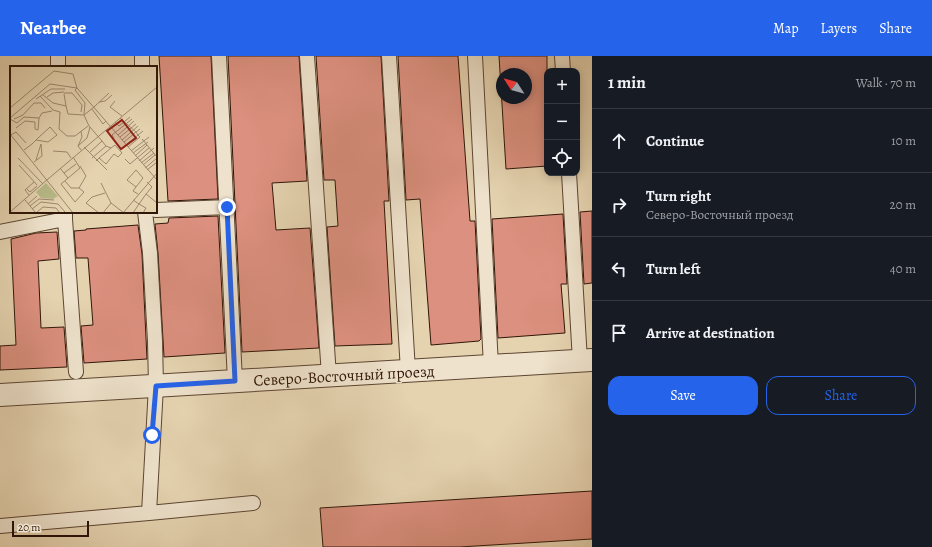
<!DOCTYPE html>
<meta charset="utf-8">
<style>
:root{--surface:#171b24;--page:#242831;--text:#f1f3f6;--muted:#9ea1a6;--line:#363941;--accent:#2563eb}
body{margin:0;font-family:Alegreya,serif;background:var(--page);color:var(--text)}
.controls{position:absolute;right:12px;top:12px;display:grid;overflow:hidden;border-radius:8px;box-shadow:0 2px 10px #0003}
.controls button{width:36px;height:36px;display:grid;place-items:center;padding:0;border:0;border-bottom:1px solid var(--line);background:var(--surface);color:var(--text);font:20px sans-serif}
.compass{position:absolute;left:496px;top:12px;width:36px;height:36px;border-radius:50%;background:var(--surface);box-shadow:0 2px 10px #0003;rotate:306deg}
.scale{position:absolute;left:12px;bottom:10px;width:77px;box-sizing:border-box;padding-left:4px;border:2px solid #301608;border-top:0;font-size:11px;line-height:14px;white-space:nowrap;color:#301608;-webkit-text-stroke:3px #eee2cc;paint-order:stroke}
.stop{position:absolute;width:12px;height:12px;margin:-9px;border:3px solid #2563eb;border-radius:50%;background:#fff}
.stop.end{background:#2563eb;border-color:#fff;box-shadow:0 1px 4px #0008}
.list{margin:0;padding:0;list-style:none}
h2{display:flex;justify-content:space-between;align-items:center;height:52px;margin:0;padding:0 16px;font-size:17px}
h2 small{font-size:13px;font-weight:400;color:var(--muted)}
.list li{display:grid;grid-template-columns:26px 1fr auto;gap:12px;align-items:center;box-sizing:border-box;height:64px;padding:0 16px;border-top:1px solid var(--line)}
.list b{display:block;font-size:15px;white-space:nowrap}
.list p{margin:0;font-size:13px;white-space:nowrap;color:var(--muted)}
.list em{font-size:13px;font-style:normal;color:var(--muted)}
.actions{display:flex;gap:8px;padding:12px 16px}
.actions a{flex:1;padding:9px 0;border:1px solid var(--accent);border-radius:12px;text-align:center;font-size:14px;color:var(--accent)}
.actions .main{background:var(--accent);color:#fff}
.icon{flex:none;width:22px;height:22px;fill:none;stroke:currentColor;stroke-width:2;stroke-linecap:round;stroke-linejoin:round}
.map{position:relative;flex:none;width:592px;height:491px;overflow:hidden}
header{display:flex;align-items:center;gap:24px;box-sizing:border-box;height:56px;padding:0 20px;background:var(--accent);color:#fff}
header strong{font-size:19px}
nav{display:flex;gap:22px;margin-inline-start:auto;font-size:14px}
main{display:flex}
aside{flex:1;background:var(--surface)}
.map>svg:first-child{display:block}
</style>
<header>
<strong>Nearbee</strong>
<nav><a>Map</a><a>Layers</a><a>Share</a></nav>
</header>
<main>
<div class="map">
<svg width="592" height="491" viewBox="0 0 592 491">
<rect width="100%" height="100%" fill="#e5d3b0"/>
<filter id="stains"><feTurbulence type="fractalNoise" baseFrequency=".005" numOctaves="4"/><feColorMatrix values="0 0 0 0 .2 0 0 0 0 .09 0 0 0 0 .02 0 0 0 .5 -.17"/></filter>
<radialGradient id="worn" r=".72"><stop offset=".6" stop-color="#630" stop-opacity="0"/><stop offset="1" stop-color="#630" stop-opacity=".3"/></radialGradient>
<path fill="#dc907f" stroke="#301608" fill-rule="evenodd" d="M 159,0 L 211,0 L 218,143 L 168,145 Z
M 228,0 L 299,0 L 307,125 L 272,127 L 276,174 L 310,172 L 319,292 L 242,296 Z
M 316,0 L 381,0 L 389,145 L 384,145 L 392,288 L 335,290 L 327,171 L 338,170 L 335,124 L 324,124 Z
M 398,0 L 458,0 L 470,165 L 475,165 L 481,283 L 479,285 L 431,289 L 420,143 L 406,144 Z
M 499,0 L 547,0 L 547,110 L 506,113 ZM 502,18 L 526,18 L 526,42 L 502,42 Z
M 592,155 L 592,227 L 584,228 L 580,156 Z
M 563,158 L 567,228 L 561,228 L 565,277 L 498,282 L 492,163 Z
M 218,160 L 225,297 L 164,301 L 158,197 L 155,168 L 168,167 L 169,162 Z
M 138,169 L 142,198 L 147,303 L 84,307 L 81,270 L 93,269 L 88,202 L 76,202 L 74,175 L 86,174 L 86,173 Z
M 57,176 L 59,203 L 38,205 L 41,272 L 64,271 L 67,311 L 0,314 L 0,290 L 16,289 L 11,183 L 36,177 Z
M 592,435 L 592,483 L 459,491 L 323,491 L 320,452 Z"/>
<g fill="none" stroke-linecap="round" stroke-linejoin="round">
<g stroke="#5d4532" stroke-width="16">
<path id="service" d="M 58,0 L 58,11
M 142,0 L 142,11
M 219,0 L 235,325
M 307,0 L 329,320
M 389,0 L 408,315
M 475,0 L 491,310
M 562,0 L 563,15
M 569,117 L 580,305
M 156,154 L 227,151
M 145,156 L 150,197 L 155,285 L 156,330 L 149,457 L 253,447
M 65,163 L 76,316
M 0,176 L 65,163 L 65,156
M 0,470 L 149,457"/>
</g>
<g stroke="#5d4532" stroke-width="24">
<path id="tertiary" d="M 0,339 L 592,304"/>
</g>
<use href="#service" stroke="#eee2cc" stroke-width="14"/>
<use href="#tertiary" stroke="#eee2cc" stroke-width="22"/>
</g>
<g fill="none" stroke-linecap="round" stroke-linejoin="round">
<path stroke="#2563eb" stroke-width="5" d="M 152,379 L 156,330 L 235,325 L 227,151"/>
</g>
<g text-anchor="middle" stroke-width="3" stroke-linejoin="round" paint-order="stroke">
<g font-size="16" fill="#301608" stroke="#eee2cc">
<text transform="translate(344 319) rotate(-3)" y="6">Северо-Восточный проезд</text>
</g>
</g>
<g transform="translate(10 10)">
<rect width="147" height="147" fill="#e5d3b0"/>
<path d="M 36,117 L 48,130 L 43,133 L 31,132 L 26,126 Z" fill="#b7bb89"/>
<path fill="none" stroke="#9d876d" stroke-width="1" d="M 67,22 L 65,24 L 75,37 L 74,48M 54,27 L 62,27 L 72,39 L 71,46M 54,28 L 56,40M 33,29 L 43,37 L 56,40 L 58,48 L 74,49M 30,30 L 43,44 L 50,46 L 49,63 L 57,70 L 65,70 L 78,60M 37,31 L 43,27 L 54,26M 26,33 L 41,23 L 55,23M 105,35 L 100,41 L 112,50M 89,36 L 95,35 L 102,29M 84,41 L 74,49 L 79,60 L 92,75M 84,41 L 99,27M 0,42 L 44,5 L 63,8 L 67,22 L 147,114M 82,43 L 93,58 L 96,55M 0,52 L 40,18 L 67,22M 29,52 L 32,47 L 42,45M 110,52 L 126,66 L 114,76M 0,53 L 7,57 L 14,51 L 29,52 L 28,64M 4,53 L 13,49 L 24,37 L 31,37 L 35,42M 105,56 L 109,60 L 120,51M 6,62 L 15,55 L 25,56 L 25,63 L 28,64M 0,68 L 63,147M 1,69 L 6,66 L 16,77M 108,69 L 124,55M 110,71 L 126,58M 104,72 L 102,69 L 122,53M 132,73 L 147,91M 112,74 L 128,60M 116,79 L 128,69 L 126,66 L 130,63M 68,80 L 72,71 L 71,65M 74,81 L 97,104M 118,81 L 130,71 L 128,69 L 133,65M 14,84 L 22,78 L 28,72 L 40,61 L 47,69 L 38,76 L 26,74M 71,84 L 68,80 L 77,72 L 80,61M 43,85 L 57,86 L 61,92M 121,85 L 139,71M 79,87 L 92,75 L 96,80 L 82,92M 123,87 L 138,76M 125,90 L 137,79M 8,92 L 33,118M 89,92 L 101,82M 115,93 L 120,98 L 139,82M 86,95 L 89,92 L 96,98 L 104,88 L 108,91 L 112,87 L 105,79 L 101,82 L 96,80M 129,95 L 144,82M 24,96 L 32,90 L 31,78 L 26,94M 131,97 L 144,87M 9,99 L 27,119M 133,99 L 145,89M 50,102 L 58,112M 135,102 L 147,92M 137,104 L 147,96M 54,107 L 66,98M 38,113 L 147,21M 55,115 L 61,122 L 69,122 L 74,126 L 65,136 L 51,118 L 70,102 L 63,91M 91,117 L 101,137 L 114,147M 126,121 L 117,114 L 126,104 L 133,112 L 126,121 L 123,125 L 128,128M 69,122 L 76,110 L 70,100M 17,123 L 20,126 L 27,120M 136,128 L 142,121 L 137,116M 19,129 L 15,124 L 24,116M 15,134 L 26,147M 18,138 L 27,130M 20,140 L 29,133 L 44,134M 22,143 L 31,136 L 48,138 L 56,147M 0,146 L 38,113M 26,147 L 33,141 L 46,142 L 50,147M 89,147 L 76,137 L 82,131 L 95,127M 93,147 L 101,137M 113,147 L 147,107M 123,147 L 129,138 L 123,134M 133,147 L 136,142 L 129,138 L 136,128 L 147,137"/>
<path fill="#8f2418" fill-opacity="0.15" stroke="#8f2418" stroke-width="2" d="M 112,54 L 126,72 L 111,83 L 97,65 Z"/>
<rect width="147" height="147" fill="none" stroke="#301608" stroke-width="2"/>
</g>
<rect width="100%" height="100%" filter="url(#stains)"/>
<rect width="100%" height="100%" fill="url(#worn)"/>
</svg>
<div class="controls">
<button>+</button>
<button>−</button>
<button><svg class="icon" aria-label="locate" viewBox="0 0 24 24"><circle cx="12" cy="12" r="6"/><path d="M12 2v4M12 18v4M2 12h4M18 12h4"/></svg></button>
</div>
<svg class="compass" viewBox="-18 -18 36 36"><path d="M0-13l5 13h-10z" fill="#e53935"/><path d="M0 13l5-13h-10z" fill="#9ea1a6"/></svg>
<div class="scale">20 m</div>
<div class="stop" style="left:152px;top:379px"></div>
<div class="stop end" style="left:227px;top:151px"></div>
</div>
<aside>
<h2>1 min<small>Walk · 70 m</small></h2>
<ul class="list">
<li><svg class="icon" aria-label="ahead" viewBox="0 0 24 24"><path d="M12 20V5M6 11l6-6 6 6"/></svg><div><b>Continue</b></div><em>10 m</em></li>
<li><svg class="icon" aria-label="right" viewBox="0 0 24 24"><path d="M7 20v-9h11M14 6l5 5-5 5"/></svg><div><b>Turn right</b><p>Северо-Восточный проезд</p></div><em>20 m</em></li>
<li><svg class="icon" aria-label="left" viewBox="0 0 24 24"><path d="M17 20v-9H6M10 6l-5 5 5 5"/></svg><div><b>Turn left</b></div><em>40 m</em></li>
<li><svg class="icon" aria-label="arrive" viewBox="0 0 24 24"><path d="M6 21V4h12l-3 4 3 4H6"/></svg><div><b>Arrive at destination</b></div></li>
</ul>
<div class="actions"><a class="main">Save</a><a>Share</a></div>
</aside>
</main>
